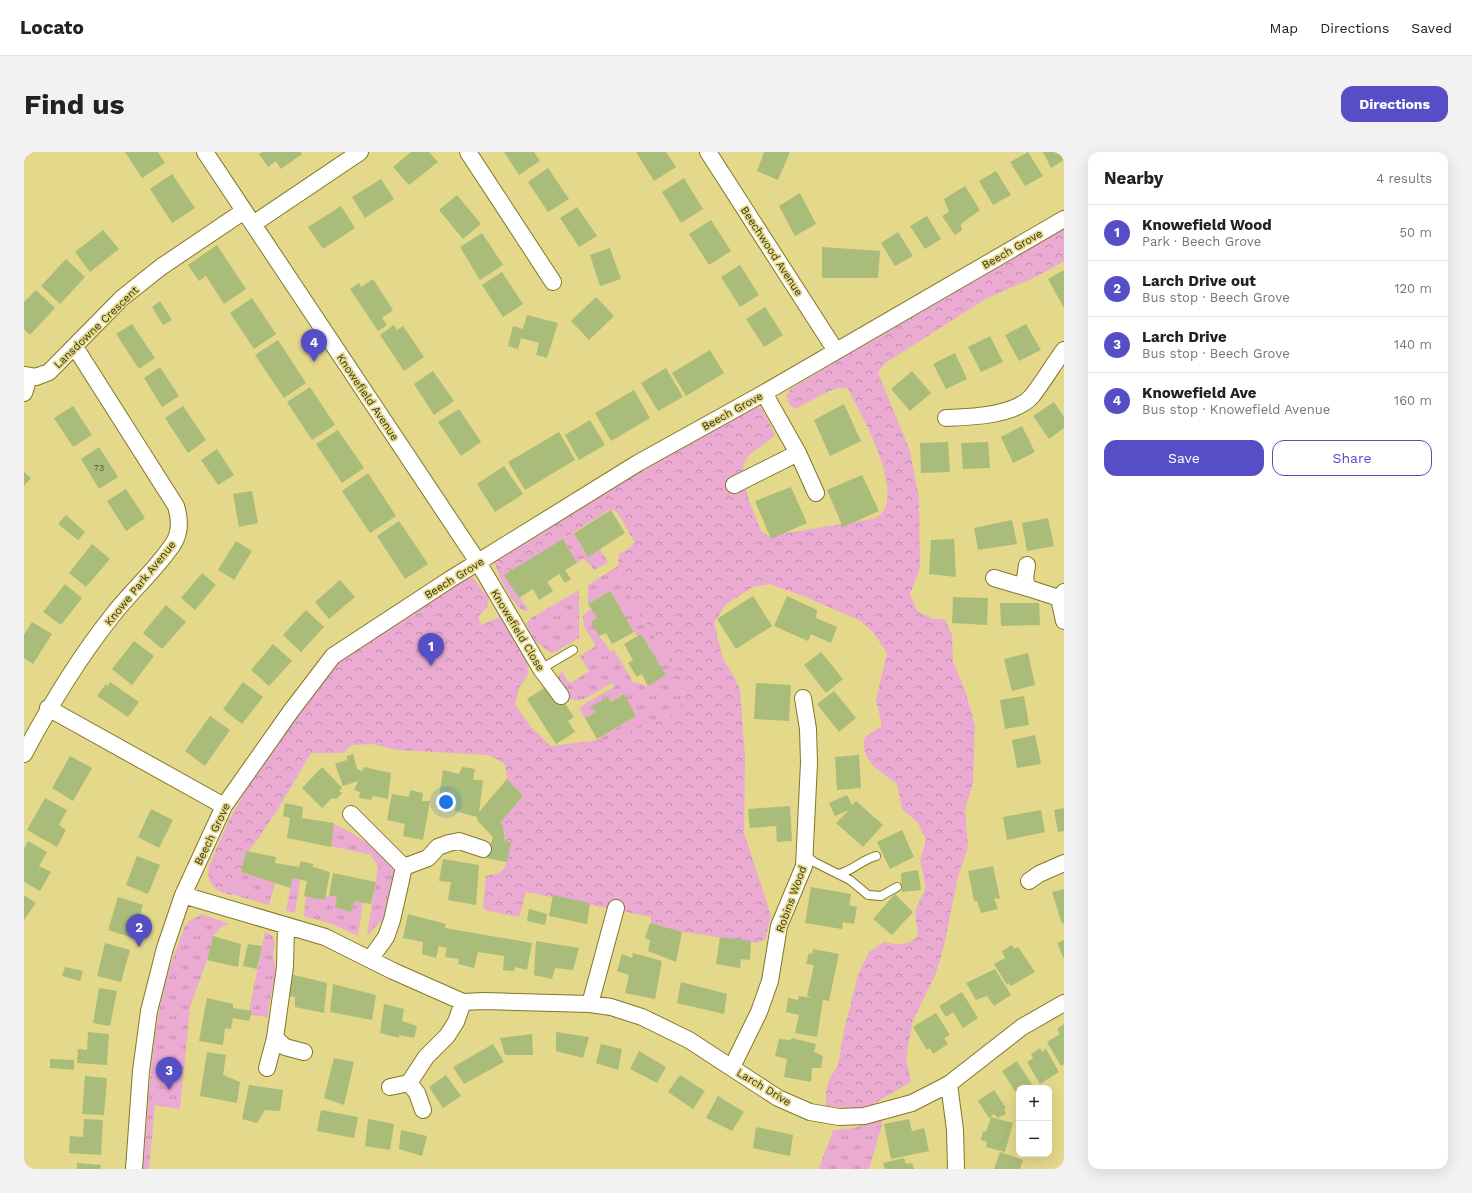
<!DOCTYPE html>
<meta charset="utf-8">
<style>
:root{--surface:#fff;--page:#f2f2f2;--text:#222;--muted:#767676;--line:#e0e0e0;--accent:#564ec5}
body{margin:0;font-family:"Work Sans",sans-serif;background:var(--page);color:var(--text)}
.controls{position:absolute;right:12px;bottom:12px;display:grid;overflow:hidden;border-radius:8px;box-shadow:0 4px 16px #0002}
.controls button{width:36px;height:36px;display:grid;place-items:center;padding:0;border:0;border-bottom:1px solid var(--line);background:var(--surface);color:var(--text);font:20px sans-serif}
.you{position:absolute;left:422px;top:650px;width:14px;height:14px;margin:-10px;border:3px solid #fff;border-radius:50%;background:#1a73e8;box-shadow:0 0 0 6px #1a73e833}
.badge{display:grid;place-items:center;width:26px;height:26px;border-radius:50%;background:var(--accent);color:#fff;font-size:13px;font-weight:700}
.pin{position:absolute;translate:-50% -33px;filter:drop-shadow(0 1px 2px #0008)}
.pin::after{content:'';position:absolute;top:21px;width:14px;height:12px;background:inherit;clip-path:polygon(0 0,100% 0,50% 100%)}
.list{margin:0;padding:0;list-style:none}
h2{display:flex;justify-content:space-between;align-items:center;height:52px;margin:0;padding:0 16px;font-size:17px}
h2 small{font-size:13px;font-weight:400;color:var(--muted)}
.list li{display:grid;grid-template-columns:26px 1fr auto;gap:12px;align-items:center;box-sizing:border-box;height:56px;padding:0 16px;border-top:1px solid var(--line)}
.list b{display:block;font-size:15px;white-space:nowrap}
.list p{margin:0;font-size:13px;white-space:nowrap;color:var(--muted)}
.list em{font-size:13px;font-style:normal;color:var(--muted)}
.actions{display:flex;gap:8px;padding:12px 16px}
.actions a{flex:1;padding:9px 0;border:1px solid var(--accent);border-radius:12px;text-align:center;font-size:14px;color:var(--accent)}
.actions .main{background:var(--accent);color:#fff}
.map{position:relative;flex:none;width:1040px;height:1017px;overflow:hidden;border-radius:12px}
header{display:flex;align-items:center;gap:24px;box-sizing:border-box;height:56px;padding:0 20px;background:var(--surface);border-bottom:1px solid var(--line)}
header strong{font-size:19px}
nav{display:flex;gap:22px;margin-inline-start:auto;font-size:14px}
.intro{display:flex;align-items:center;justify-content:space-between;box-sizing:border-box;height:96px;padding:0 24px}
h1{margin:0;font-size:28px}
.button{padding:10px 18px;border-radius:12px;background:var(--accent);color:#fff;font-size:14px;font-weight:700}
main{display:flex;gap:24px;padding:0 24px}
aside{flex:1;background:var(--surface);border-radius:12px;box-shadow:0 4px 16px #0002}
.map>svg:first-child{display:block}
</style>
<header>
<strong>Locato</strong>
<nav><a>Map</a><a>Directions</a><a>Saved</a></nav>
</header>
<div class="intro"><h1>Find us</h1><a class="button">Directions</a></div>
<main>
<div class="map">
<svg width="1040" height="1017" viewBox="0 0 1040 1017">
<defs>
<pattern id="grass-tufts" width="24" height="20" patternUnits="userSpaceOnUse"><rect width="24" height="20" fill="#eaaad2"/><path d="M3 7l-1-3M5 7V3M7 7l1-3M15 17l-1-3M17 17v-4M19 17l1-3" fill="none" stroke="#bf8ba9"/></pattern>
<pattern id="park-crowns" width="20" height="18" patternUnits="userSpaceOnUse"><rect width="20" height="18" fill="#eaaad2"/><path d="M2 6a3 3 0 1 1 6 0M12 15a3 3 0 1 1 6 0" fill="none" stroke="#bf8ba9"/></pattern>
</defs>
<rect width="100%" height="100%" fill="#e4d88a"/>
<path fill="url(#grass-tufts)" d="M 550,381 L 564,405 L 576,397 L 584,410 L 571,418 L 559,406 L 553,411 L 539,387 Z
M 470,406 L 475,413 L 488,419 L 481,423 L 505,459 L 498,458 C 485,446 473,424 470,406 Z
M 594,414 L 596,425 L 612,456 L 656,525 L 660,550 L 650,561 L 592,586 L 571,589 L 612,564 L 599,542 L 587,550 L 584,545 L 569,554 L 572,560 L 561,566 L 555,557 L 562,551 L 590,535 L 588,531 C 569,540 549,564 537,533 C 534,527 533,523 538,519 L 544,530 L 547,531 L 565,519 L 556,504 L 572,494 L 560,475 L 559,463 L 567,457 L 573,466 L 567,470 L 579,490 L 581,490 L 586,500 L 590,498 L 609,530 L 624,534 L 642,523 L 617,482 L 613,484 L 586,439 L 564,452 L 564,433 Z
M 555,438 L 555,486 L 531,500 L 527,501 L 511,489 L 502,472 L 507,466 Z
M 309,672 C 330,680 360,700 371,719 L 361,769 L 355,771 L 345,782 L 343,783 L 354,715 L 347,703 L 307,694 Z
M 217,720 L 251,731 L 245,753 L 211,743 L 214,722 Z
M 268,726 L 276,728 L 271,761 L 262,758 Z
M 282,744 L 301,748 L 302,744 L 313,745 L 311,755 L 327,760 L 330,749 L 339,750 L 334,784 L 308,772 L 280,764 Z
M 178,762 L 205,772 L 197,775 L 189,784 L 183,808 L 166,855 L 156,957 L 131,953 L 125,1017 L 119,1017 C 124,962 126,899 138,845 C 143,821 152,799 160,776 L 164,770 Z
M 241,780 L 249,784 L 251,793 L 249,801 L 252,818 L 243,865 L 227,863 L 228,859 L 225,859 Z
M 860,965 L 845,1017 L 795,1017 L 809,978 L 830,976 Z"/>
<path fill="url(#park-crowns)" d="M 1040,73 L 1040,109 L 1016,123 L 963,146 L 860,212 L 854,221 L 886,299 L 895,346 L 896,416 L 886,442 L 893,459 L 909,467 L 921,467 L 928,483 L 929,510 L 942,541 L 951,574 L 949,631 L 941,657 L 944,695 L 934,725 L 919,798 L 912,821 L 889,868 L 882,906 L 887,930 L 844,955 L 837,957 L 802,954 L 802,941 L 805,928 L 814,913 L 820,879 L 834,823 L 845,800 L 860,790 C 872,793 884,794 894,784 L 891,759 L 902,735 L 896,708 L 902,688 L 894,671 L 878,657 L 873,632 C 856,619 835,609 841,585 L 858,574 L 852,548 L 863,501 L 849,480 L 835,468 L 779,444 L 746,432 L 729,435 L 702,452 L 690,471 L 699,507 L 710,524 L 716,537 L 721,606 L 720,681 L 747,764 L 741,788 L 732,791 L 647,778 L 627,771 L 627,765 L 502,740 L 495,765 L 461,758 L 459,754 L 462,724 L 475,721 L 481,715 L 487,690 L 482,689 L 479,673 L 475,670 L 499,644 L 483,627 L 481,612 L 465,603 L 373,598 L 348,592 L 328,593 L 319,601 L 287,601 L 251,662 L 225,699 L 222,699 L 217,720 L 214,723 L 211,743 C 194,742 181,733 185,714 L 204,670 L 232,620 L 305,518 L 351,483 L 439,426 L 448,425 L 465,446 L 463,455 L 454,465 L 458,473 L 477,464 L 503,507 L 504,522 L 495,536 L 491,552 L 506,574 L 527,594 L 592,586 L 650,561 L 660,550 L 656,525 L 612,456 L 596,425 L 594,414 L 595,402 L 607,395 L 610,389 L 594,361 L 589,358 L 585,358 L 488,419 L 479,416 L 470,406 L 704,269 L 733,254 L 739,258 L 751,283 C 744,291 727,299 722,307 C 712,324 731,362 737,379 L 744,384 L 849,367 C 852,365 857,363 859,360 C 877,332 837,262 823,236 C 812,232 782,252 771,257 L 766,253 L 762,244 L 767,237 L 935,133 Z"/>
<path fill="#aabc79" d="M 101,0 L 134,0 L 141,11 L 118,26 Z
M 239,0 L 277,0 L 278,2 L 257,17 L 252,9 L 244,15 L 235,2 Z
M 387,0 L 405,0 L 414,10 L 385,33 L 369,15 Z
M 480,0 L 510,0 L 516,9 L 495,23 Z
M 612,0 L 642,0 L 652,15 L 630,29 Z
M 740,0 L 766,0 L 754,28 L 733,19 Z
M 1004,0 L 1019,24 L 1001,34 L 986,10 Z
M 1019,0 L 1040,0 L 1040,8 L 1027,16 Z
M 524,16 L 545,47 L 524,60 L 504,30 Z
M 972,19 L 987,43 L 969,53 L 955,29 Z
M 148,22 L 171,56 L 148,71 L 126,37 Z
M 660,26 L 679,57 L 657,71 L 638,40 Z
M 357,27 L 370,47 L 341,66 L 328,45 Z
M 941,34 L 956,58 L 937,72 L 938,78 L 931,83 L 918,64 L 925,60 L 920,47 Z
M 776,41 L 792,72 L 771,84 L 755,54 Z
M 433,43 L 457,72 L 439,87 L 415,58 Z
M 317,54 L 331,76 L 299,97 L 284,75 Z
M 553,55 L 573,84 L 555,95 L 536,66 Z
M 903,64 L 917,87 L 901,97 L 886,74 Z
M 687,68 L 707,99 L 685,113 L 665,82 Z
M 79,78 L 95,97 L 66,120 L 51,100 Z
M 874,80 L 889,104 L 871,114 L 857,91 Z
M 458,81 L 479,113 L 456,128 L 436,95 Z
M 193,93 L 222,137 L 200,152 L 182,124 L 175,129 L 164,113 Z
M 798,95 L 856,99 L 854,126 L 798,126 Z
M 586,96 L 597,127 L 576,134 L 566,103 Z
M 42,107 L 61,125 L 36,152 L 17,134 Z
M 716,113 L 735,143 L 716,155 L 697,125 Z
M 1040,118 L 1040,156 L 1024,127 Z
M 478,120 L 499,152 L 479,165 L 458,133 Z
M 349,127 L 369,158 L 358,166 L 363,173 L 354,179 L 326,137 L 335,131 L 337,135 Z
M 12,138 L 31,156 L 6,183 L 0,177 L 0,150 Z
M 572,145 L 590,164 L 565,188 L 547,169 Z
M 228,146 L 252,182 L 230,197 L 206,161 Z
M 136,149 L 148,168 L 139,173 L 128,155 Z
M 741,155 L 759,183 L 740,195 L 722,167 Z
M 503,163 L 534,171 L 523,206 L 512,203 L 515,191 L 497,186 L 494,197 L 484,194 L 489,174 L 499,177 Z
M 108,172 L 131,206 L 115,217 L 92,182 Z
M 1002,172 L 1017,198 L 995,209 L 981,183 Z
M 370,173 L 373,178 L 379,174 L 400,205 L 380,219 L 356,183 Z
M 966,184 L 979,210 L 957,220 L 944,195 Z
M 254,188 L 282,231 L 260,246 L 231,203 Z
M 686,198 L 700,221 L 662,244 L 648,221 Z
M 931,201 L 943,227 L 922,237 L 909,212 Z
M 136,215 L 155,244 L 138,255 L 120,226 Z
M 642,216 L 659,245 L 634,259 L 617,231 Z
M 409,219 L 430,249 L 410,263 L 390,232 Z
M 888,219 L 907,241 L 886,259 L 867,237 Z
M 286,235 L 311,273 L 288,288 L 263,250 Z
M 610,238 L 626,266 L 587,289 L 571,261 Z
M 1030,250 L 1040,265 L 1040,276 L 1025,287 L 1009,264 Z
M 820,252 L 837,289 L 806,304 L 790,268 Z
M 49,254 L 68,283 L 49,295 L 30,266 Z
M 159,254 L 182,288 L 164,301 L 141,266 Z
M 435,257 L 457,290 L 437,304 L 414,270 Z
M 566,268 L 581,293 L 555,308 L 541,283 Z
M 998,274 L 1011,300 L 989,311 L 977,285 Z
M 314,278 L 340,316 L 318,331 L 292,292 Z
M 535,280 L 551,308 L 501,338 L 484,310 Z
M 924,290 L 926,320 L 897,321 L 896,291 Z
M 964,290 L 966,316 L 939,317 L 937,291 Z
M 75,295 L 94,325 L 75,337 L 57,307 Z
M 193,297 L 210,323 L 194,333 L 177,308 Z
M 480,314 L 499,342 L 471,360 L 453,332 Z
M 0,320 L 7,326 L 0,334 Z
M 344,321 L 372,364 L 346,381 L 318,339 Z
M 838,323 L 855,359 L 819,375 L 803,338 Z
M 767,335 L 783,371 L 747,387 L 731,349 Z
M 102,337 L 121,366 L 102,379 L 83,349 Z
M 228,339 L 234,371 L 215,375 L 209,342 Z
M 587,358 L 601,381 L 564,405 L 550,381 Z
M 42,363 L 61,380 L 54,388 L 34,372 Z
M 1024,366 L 1030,394 L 1003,399 L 998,371 Z
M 988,368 L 993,392 L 954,398 L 950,376 Z
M 375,369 L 404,412 L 381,427 L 353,384 Z
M 539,387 L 553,411 L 541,418 L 547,427 L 541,431 L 535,422 L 523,430 L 529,439 L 515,448 L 509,437 L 495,446 L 480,423 Z
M 930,387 L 932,425 L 905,422 L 907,388 Z
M 212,389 L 228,399 L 210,428 L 194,418 Z
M 68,392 L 86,407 L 62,435 L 45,421 Z
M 178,421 L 192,433 L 171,458 L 157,446 Z
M 316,428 L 331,445 L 305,467 L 291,450 Z
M 41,432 L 58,446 L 37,473 L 19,460 Z
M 586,439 L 610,480 L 588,492 L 582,481 L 575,484 L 567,470 L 573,466 L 564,452 Z
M 729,444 L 748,474 L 712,497 L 693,467 Z
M 763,444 L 793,458 L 792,466 L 813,475 L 807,491 L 787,482 L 784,489 L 750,474 Z
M 929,445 L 964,446 L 963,473 L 928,471 Z
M 976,451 L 1015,451 L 1016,473 L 977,474 Z
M 142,453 L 162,470 L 138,497 L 119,481 Z
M 282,458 L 300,475 L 277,500 L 259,483 Z
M 8,470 L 28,482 L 9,512 L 0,506 L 0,483 Z
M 617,482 L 642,523 L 624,534 L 618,522 L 613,525 L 604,511 L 609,508 L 600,492 Z
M 110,489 L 130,504 L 108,533 L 88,517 Z
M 249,492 L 268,509 L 245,534 L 227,518 Z
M 797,500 L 819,527 L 802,541 L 780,513 Z
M 1004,501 L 1011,533 L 988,539 L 980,507 Z
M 86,530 L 115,550 L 104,565 L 73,544 L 82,532 L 84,534 Z
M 219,530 L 239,545 L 218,572 L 199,557 Z
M 732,531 L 767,533 L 765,569 L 730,567 Z
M 523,534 L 535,553 L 540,550 L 550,565 L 544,569 L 551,580 L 532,592 L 503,547 Z
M 810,539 L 832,566 L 815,580 L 793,552 Z
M 600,542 L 612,564 L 573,587 L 561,566 L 572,560 L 568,554 L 584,545 L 587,550 Z
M 1000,544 L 1005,573 L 981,577 L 976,548 Z
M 186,564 L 206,578 L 181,614 L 161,599 Z
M 1011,583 L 1017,612 L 993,616 L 988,588 Z
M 329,602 L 333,617 L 338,619 L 340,615 L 367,621 L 364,647 L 349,644 L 347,648 L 335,646 L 336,640 L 330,638 L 334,629 L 319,634 L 311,612 L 323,608 L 323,604 Z
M 835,603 L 837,636 L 813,638 L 811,605 Z
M 46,604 L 68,616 L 49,649 L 28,636 Z
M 298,615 L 318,636 L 315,639 L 318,641 L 312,647 L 308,646 L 298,656 L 278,636 Z
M 438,615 L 451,617 L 449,628 L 459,628 L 455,660 L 483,627 L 499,644 L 476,671 L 479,673 L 481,689 L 487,690 L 483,710 L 462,706 L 469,685 L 453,668 L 453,665 L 431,659 L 432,648 L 415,645 L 419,618 L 435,622 Z
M 386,638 L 399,641 L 398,649 L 406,649 L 399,688 L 379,684 L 381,672 L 363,668 L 368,642 L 385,645 Z
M 823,643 L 828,653 L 832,649 L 859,673 L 839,695 L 812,671 L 825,658 L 811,664 L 805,651 Z
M 21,646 L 43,658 L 35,673 L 42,678 L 33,695 L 3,678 Z
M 261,651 L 279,655 L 278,666 L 310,671 L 307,695 L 263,686 L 266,666 L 259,664 Z
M 766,654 L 768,689 L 753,690 L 752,674 L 726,676 L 724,657 Z
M 1040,656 L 1040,679 L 1034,680 L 1030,658 Z
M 127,657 L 149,668 L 135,696 L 114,685 Z
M 1017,658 L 1021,680 L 983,688 L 979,665 Z
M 878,678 L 890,705 L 866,717 L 853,690 Z
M 4,689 L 23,700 L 15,714 L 27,720 L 16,739 L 0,730 L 0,697 Z
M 222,699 L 252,705 L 251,711 L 275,715 L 277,709 L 289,712 L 289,715 L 306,720 L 301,748 L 280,744 L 283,729 L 268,726 L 267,736 L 217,720 Z
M 113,704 L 136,713 L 124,742 L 102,733 Z
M 419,707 L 455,713 L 452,753 L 424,748 L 427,730 L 415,729 Z
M 969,714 L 976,747 L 970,746 L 974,757 L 957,761 L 953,749 L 950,749 L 944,719 Z
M 894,718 L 897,738 L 878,740 L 877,721 Z
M 309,721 L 352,730 L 347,752 L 330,749 L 327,760 L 311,755 L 313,745 L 305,744 Z
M 787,735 L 827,742 L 825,753 L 833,755 L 830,772 L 819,770 L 818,777 L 781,771 Z
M 1040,737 L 1040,771 L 1038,772 L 1028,740 Z
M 871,742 L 889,760 L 868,783 L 849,767 Z
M 0,743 L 12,751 L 0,768 Z
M 529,743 L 566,751 L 563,772 L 525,764 Z
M 94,745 L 119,753 L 109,786 L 84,778 Z
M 505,757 L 523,762 L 521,773 L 503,769 Z
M 384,762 L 422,772 L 421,776 L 508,791 L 503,818 L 491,815 L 490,819 L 479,818 L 480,804 L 454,800 L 450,816 L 434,812 L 435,807 L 421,805 L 423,796 L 418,795 L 415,794 L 412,806 L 398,802 L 399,790 L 379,786 Z
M 626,771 L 658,780 L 652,810 L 624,799 L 626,788 L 621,786 Z
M 189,784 L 217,792 L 214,815 L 183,808 Z
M 696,785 L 727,789 L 726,808 L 717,807 L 716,816 L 692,812 Z
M 1040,788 L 1040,807 L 1033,791 Z
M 512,789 L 555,796 L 549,818 L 531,816 L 528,827 L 510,823 Z
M 81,791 L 106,798 L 97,830 L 73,824 Z
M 224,792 L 238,794 L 233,817 L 219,814 Z
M 988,793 L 990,797 L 994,795 L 1011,820 L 987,834 L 985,831 L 983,833 L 970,812 L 981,806 L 978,799 Z
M 789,797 L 815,802 L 805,849 L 799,848 L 793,885 L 771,881 L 775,863 L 762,860 L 764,846 L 774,848 L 775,844 L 789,846 L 783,844 L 790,813 L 782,812 L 785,801 L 788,802 Z
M 609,801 L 638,809 L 631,847 L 601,841 L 605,823 L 593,819 L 598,802 L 608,806 Z
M 41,815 L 59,819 L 56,829 L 38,824 Z
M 971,817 L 987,843 L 970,854 L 963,844 L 952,848 L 942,831 Z
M 266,822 L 303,831 L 300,861 L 271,855 L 271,845 L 262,844 Z
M 657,830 L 703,842 L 700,862 L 653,851 Z
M 309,832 L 352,843 L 348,868 L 306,860 Z
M 75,836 L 93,839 L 86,874 L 69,871 Z
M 938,840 L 954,866 L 939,876 L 929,860 L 922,865 L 915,854 Z
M 183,846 L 209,852 L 209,856 L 228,859 L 225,869 L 209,866 L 207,877 L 201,876 L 199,893 L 175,889 Z
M 360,852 L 380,857 L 378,869 L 393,874 L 390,886 L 375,883 L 375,886 L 356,881 Z
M 912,861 L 926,883 L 920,886 L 924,892 L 909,902 L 906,896 L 903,898 L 889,875 Z
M 1040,872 L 1040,912 L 1037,914 L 1023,890 L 1036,882 L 1033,877 Z
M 64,880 L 85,882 L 83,913 L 53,911 L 54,897 L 63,898 Z
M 532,880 L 565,885 L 559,906 L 532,899 Z
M 508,882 L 509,903 L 481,903 L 476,886 Z
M 768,886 L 792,892 L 790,900 L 799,904 L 797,916 L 788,916 L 787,930 L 760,925 L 763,907 L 751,904 L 755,887 L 766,888 Z
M 469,892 L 480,910 L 440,932 L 429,915 Z
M 577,892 L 598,897 L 594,918 L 572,911 Z
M 1016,896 L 1018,900 L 1022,897 L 1035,920 L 1016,932 L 1003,910 L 1009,906 L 1007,902 Z
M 615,899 L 642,915 L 633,931 L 606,917 Z
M 183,900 L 202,903 L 199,923 L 216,930 L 213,951 L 176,944 Z
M 310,906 L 330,910 L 320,953 L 300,946 Z
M 26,907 L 50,908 L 50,918 L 26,916 Z
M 993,909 L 1009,934 L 995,936 L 994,944 L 978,919 Z
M 422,923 L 437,944 L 419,956 L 405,935 Z
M 656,923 L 681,939 L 669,957 L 644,940 Z
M 61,924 L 83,926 L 80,963 L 58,962 Z
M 225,933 L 259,938 L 256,959 L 241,958 L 233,971 L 218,967 Z
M 970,938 L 982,956 L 980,957 L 982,962 L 974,966 L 970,962 L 965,966 L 954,949 Z
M 694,944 L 720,960 L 708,979 L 682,966 Z
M 297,958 L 334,965 L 330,986 L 293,979 Z
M 967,965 L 989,971 L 981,1000 L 962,995 L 963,990 L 957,988 L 959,979 L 962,980 Z
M 60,967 L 79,968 L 77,1003 L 45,1001 L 46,984 L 59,985 Z
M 344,967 L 370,972 L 366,998 L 341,994 Z
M 885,967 L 888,979 L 900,976 L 905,999 L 867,1007 L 860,972 Z
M 732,975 L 769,983 L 766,1004 L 729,996 Z
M 377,978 L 403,984 L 398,1004 L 375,997 Z
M 976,1000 L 999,1008 L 996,1017 L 970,1017 Z
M 880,1006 L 882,1012 L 888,1011 L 890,1017 L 861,1017 L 859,1011 Z
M 53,1011 L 77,1013 L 76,1017 L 53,1017 Z"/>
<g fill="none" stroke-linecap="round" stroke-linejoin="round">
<g stroke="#827727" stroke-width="10">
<path id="service" d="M 517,517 L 549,498
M 781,703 L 790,710 L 826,728 L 844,743 L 857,744 L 873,735
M 814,722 C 829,719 837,708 852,704"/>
</g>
<g stroke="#827727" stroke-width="18">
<path id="minor" d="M 181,0 L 454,410 L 517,517 L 537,544
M 444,0 L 529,130
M 684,0 L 812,199
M 229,72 L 336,0
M 0,223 L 12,225 L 25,220 L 98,146 L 137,115 L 220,59
M 0,241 L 5,225
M 740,241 L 774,301 L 792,341
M 922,266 C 946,265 991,264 1008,244 C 1019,230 1029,213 1040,198
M 710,333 L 774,301
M 1003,413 L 1001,427 L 1004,436 L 1035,446
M 970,426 L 1004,436
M 1040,440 L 1035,446 L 1040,469
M 24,556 L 200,654
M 0,602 C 26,553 54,507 88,464 C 107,439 132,418 149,392 C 157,380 156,367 152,354 L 51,195
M 327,662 L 380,715
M 1005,729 L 1015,722 L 1040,711
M 159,743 L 301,785 L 369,819 L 439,850 L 460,849 L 566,852 L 587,855 L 618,865 L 665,888 L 754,946 L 786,960 L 815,965 L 840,964 L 888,951 L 925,932 L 998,875 L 1040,851
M 262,774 L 261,815 L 251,886 L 261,895 L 280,900
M 347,806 L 362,785 L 368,768 L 380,715 L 404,706 L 414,695 L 425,691 L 435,689 L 459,697
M 566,852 L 592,756
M 708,915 L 735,860 L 746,829 L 755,774 L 780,714 L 785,611 L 784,577 L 779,546
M 243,916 L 251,886
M 385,931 L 393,941 L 399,958
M 925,932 L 931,978 L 932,1017
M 366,935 L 385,931 L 402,905 L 423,884 L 432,870 L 439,850
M 110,1017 L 117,919 L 125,859 L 141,796 L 159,743 L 200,654 L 267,559 L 309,504 L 425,428 L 614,311 L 740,241 L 1040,67"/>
</g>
<use href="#service" stroke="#fff" stroke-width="8"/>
<use href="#minor" stroke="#fff" stroke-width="16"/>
</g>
<g text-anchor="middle" stroke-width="3.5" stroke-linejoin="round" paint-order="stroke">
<g font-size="9" fill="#54562c">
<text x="75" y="319">73</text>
</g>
<g font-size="11" fill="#383413" stroke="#e4d88a">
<text transform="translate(988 97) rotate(-30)" y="4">Beech Grove</text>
<text transform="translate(748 99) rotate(57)" y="4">Beechwood Avenue</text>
<text transform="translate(72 175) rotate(-44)" y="4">Lansdowne Crescent</text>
<text transform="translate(344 245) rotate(56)" y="4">Knowefield Avenue</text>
<text transform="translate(708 259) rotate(-29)" y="4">Beech Grove</text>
<text transform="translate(430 426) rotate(-32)" y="4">Beech Grove</text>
<text transform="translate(116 431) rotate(-51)" y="4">Knowe Park Avenue</text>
<text transform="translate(494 478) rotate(59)" y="4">Knowefield Close</text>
<text transform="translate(188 682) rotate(-64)" y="4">Beech Grove</text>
<text transform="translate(767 747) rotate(-70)" y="4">Robins Wood</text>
<text transform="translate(740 935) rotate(31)" y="4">Larch Drive</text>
</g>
</g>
</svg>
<div class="controls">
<button>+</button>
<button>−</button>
</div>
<div class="you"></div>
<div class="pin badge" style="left:407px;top:514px">1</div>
<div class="pin badge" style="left:115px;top:795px">2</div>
<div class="pin badge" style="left:145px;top:938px">3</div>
<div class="pin badge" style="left:290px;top:210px">4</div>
</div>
<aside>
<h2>Nearby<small>4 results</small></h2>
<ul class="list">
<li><span class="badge">1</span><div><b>Knowefield Wood</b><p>Park · Beech Grove</p></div><em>50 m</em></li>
<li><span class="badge">2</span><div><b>Larch Drive out</b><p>Bus stop · Beech Grove</p></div><em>120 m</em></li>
<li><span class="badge">3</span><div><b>Larch Drive</b><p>Bus stop · Beech Grove</p></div><em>140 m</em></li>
<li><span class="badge">4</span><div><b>Knowefield Ave</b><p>Bus stop · Knowefield Avenue</p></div><em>160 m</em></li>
</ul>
<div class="actions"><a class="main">Save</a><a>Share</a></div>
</aside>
</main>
